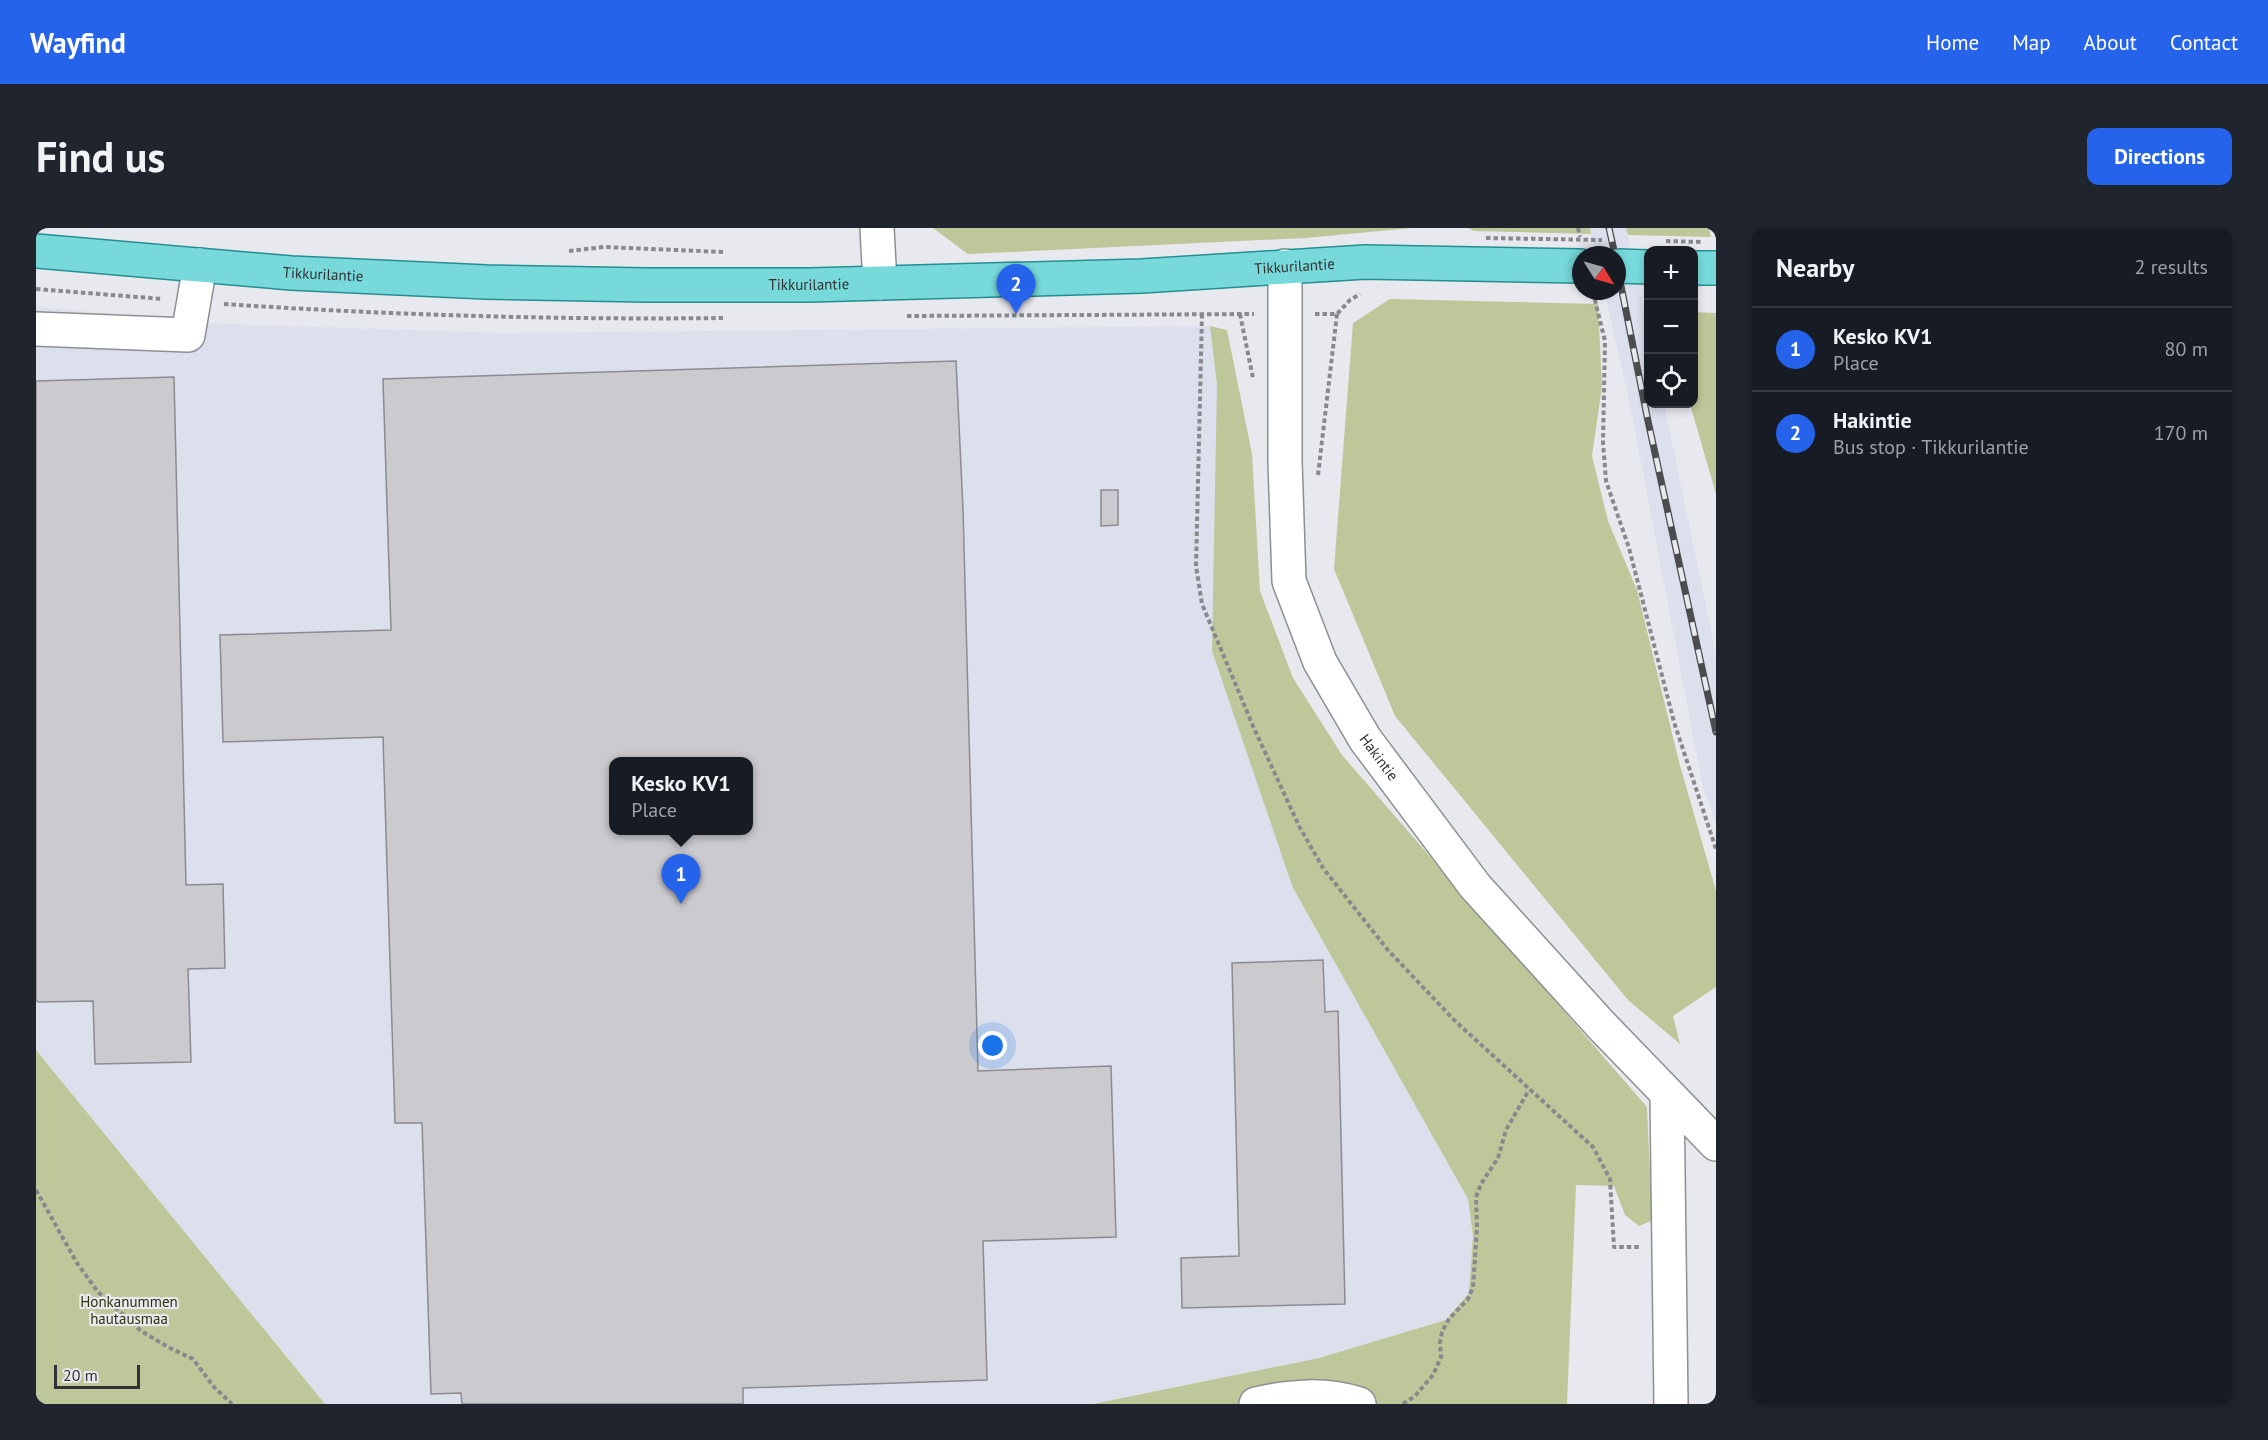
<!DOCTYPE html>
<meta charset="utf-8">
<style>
:root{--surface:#171b24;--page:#20242c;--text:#f1f3f6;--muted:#9ea1a6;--line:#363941;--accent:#2563eb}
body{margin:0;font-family:"PT Sans",sans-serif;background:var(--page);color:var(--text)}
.controls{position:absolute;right:18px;top:18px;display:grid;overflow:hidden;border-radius:12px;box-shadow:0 3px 9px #0003}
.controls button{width:54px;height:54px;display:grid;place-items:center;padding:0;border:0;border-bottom:2px solid var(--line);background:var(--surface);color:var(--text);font:30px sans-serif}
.compass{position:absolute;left:1536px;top:18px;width:54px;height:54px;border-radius:50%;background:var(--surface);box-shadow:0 3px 9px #0003;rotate:127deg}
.scale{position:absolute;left:18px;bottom:15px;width:86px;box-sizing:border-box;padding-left:6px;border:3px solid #323234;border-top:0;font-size:16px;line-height:21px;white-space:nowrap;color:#323234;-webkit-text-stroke:4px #e8e9ee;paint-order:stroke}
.you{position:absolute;left:957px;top:818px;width:21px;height:21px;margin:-15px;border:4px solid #fff;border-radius:50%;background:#1a73e8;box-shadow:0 0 0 9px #1a73e833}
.badge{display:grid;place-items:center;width:39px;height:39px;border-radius:50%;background:var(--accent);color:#fff;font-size:20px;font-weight:700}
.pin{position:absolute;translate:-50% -50px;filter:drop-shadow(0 2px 3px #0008)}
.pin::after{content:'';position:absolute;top:32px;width:21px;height:18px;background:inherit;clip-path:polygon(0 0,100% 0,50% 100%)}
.popup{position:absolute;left:573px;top:529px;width:144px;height:78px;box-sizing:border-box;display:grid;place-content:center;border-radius:12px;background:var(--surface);filter:drop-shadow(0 2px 4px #0005);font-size:20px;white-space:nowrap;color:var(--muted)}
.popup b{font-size:22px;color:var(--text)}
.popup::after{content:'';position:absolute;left:50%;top:100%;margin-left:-12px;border:12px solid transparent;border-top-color:var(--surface)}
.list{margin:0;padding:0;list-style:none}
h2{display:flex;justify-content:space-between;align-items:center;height:78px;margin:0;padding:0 24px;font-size:26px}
h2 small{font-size:20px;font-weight:400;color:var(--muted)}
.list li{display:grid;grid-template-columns:39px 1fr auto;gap:18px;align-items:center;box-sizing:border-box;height:84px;padding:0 24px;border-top:2px solid var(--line)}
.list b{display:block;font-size:22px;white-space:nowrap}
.list p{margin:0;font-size:20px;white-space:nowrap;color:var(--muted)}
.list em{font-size:20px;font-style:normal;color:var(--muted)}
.icon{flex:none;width:33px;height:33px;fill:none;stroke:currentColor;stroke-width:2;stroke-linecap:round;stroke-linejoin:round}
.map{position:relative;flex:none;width:1680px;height:1176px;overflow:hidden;border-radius:12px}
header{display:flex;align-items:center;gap:36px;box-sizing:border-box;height:84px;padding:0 30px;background:var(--accent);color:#fff}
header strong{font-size:28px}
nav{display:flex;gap:33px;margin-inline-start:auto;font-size:21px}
.intro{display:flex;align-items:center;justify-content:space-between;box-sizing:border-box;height:144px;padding:0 36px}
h1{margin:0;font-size:42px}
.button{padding:15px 27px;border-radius:12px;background:var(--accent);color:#fff;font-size:21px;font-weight:700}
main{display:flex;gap:36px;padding:0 36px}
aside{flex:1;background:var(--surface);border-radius:12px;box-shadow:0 3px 9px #0003}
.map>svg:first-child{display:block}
</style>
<header>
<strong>Wayfind</strong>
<nav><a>Home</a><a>Map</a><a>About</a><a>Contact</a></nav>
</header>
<div class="intro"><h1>Find us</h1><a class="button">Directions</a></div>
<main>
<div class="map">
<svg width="1680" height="1176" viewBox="0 0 1680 1176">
<rect width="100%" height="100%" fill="#e8e9ee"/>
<path fill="#dcdfec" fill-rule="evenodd" d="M 1554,0 L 1590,0 L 1612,102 L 1612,176 L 1628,176 L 1680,426 L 1680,595 L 1667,560 L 1594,176 L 1568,63 L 1581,63 L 1581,27 L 1560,27 Z
M 0,79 L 188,96 L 465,105 L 1174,98 L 1257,660 L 1432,971 L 1437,1008 L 1433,1065 L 1410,1092 L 1283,1130 L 1057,1176 L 289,1176 L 0,822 ZM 578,534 L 712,534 L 712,602 L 578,602 Z"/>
<path fill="#bdc799" d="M 897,0 L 1376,0 L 1270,10 L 932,26 Z
M 1432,0 L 1554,0 L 1555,6 L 1438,3 Z
M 1590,0 L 1673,0 L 1675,9 L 1592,7 Z
M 1354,71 L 1562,76 L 1566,158 L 1556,228 L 1572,293 L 1601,362 L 1643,534 L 1680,663 L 1680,759 L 1637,788 L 1644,816 L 1592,772 L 1359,488 L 1298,341 L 1317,95 Z
M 1658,84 L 1680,85 L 1680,266 L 1654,176 L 1658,176 Z
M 1174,98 L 1191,102 L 1216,226 L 1224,363 L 1257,450 L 1306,527 L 1611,879 L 1615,969 L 1620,987 L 1615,993 L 1603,998 L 1589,987 L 1578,958 L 1540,957 L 1531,1176 L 1057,1176 L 1283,1130 L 1410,1092 L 1433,1065 L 1437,1008 L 1432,971 L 1257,660 L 1176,423 L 1181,156 Z
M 0,822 L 289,1176 L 0,1176 Z"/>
<path fill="#cbcacf" stroke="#8c8b90" stroke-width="1.5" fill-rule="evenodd" d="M 920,133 L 927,281 L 942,843 L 1075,838 L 1080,1009 L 947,1013 L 951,1152 L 707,1160 L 707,1176 L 426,1176 L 425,1165 L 395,1166 L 386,895 L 359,895 L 347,509 L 187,514 L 184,407 L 355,402 L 347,151 ZM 578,534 L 712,534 L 712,602 L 578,602 Z
M 138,149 L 150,657 L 187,656 L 189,740 L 152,741 L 155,834 L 59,836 L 57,773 L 2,774 L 0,772 L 0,153 Z
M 1065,262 L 1082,262 L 1082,297 L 1065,298 Z
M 1287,732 L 1289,784 L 1302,783 L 1309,1076 L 1146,1080 L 1145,1030 L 1203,1028 L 1196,735 Z"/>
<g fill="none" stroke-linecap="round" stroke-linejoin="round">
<g stroke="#8d8f93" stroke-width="36">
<g id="minor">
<path d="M 841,0 L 844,55"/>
<path id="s1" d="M 1249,38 L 1249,233 L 1253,353 L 1284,434 L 1329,511 L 1439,658 L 1565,797 L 1680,916"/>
<path d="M 0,101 L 152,107 L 164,37"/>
<path d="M 1631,866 L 1635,1176"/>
<path d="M 1220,1176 C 1255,1168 1289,1165 1323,1176"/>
</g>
</g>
<g stroke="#248e90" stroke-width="36">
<g id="major">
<path id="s2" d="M 0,23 L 255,45 L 450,54 L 610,57 L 774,57 L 1106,48 L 1329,34 L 1545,38"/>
<path d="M 1658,40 L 1680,40"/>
</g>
</g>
<path stroke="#89898d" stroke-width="4" stroke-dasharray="4.5 3" stroke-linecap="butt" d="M 1542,0 L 1544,9
M 533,23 L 568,19 L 687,24
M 0,61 L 127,71
M 1557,64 L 1569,113 L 1567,214 L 1570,253 L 1593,320 L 1638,494 L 1680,621
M 188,76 C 354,87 521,92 687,90
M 1166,86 L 1160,338 L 1166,376 L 1217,498 L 1263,598 L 1287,640 L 1351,721 L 1418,792 L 1557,919 L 1574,951 L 1578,1019 L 1604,1019
M 1204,86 L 1217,150
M 1279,86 L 1301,86 L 1314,72 L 1324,66
M 871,88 L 1218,86
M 1282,247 L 1301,86
M 0,962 L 41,1035 L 62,1064 L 105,1103 L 132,1119 L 157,1131 L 178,1159 L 196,1176
M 1367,1176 L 1379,1168 L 1397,1147 L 1405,1129 L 1404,1115 L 1406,1104 L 1413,1091 L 1432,1071 L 1437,1059 L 1441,1000 L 1440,969 L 1445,956 L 1462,930 L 1470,902 L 1493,862"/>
<use href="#minor" stroke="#fff" stroke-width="33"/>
<use href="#major" stroke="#77d9da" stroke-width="33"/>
<g stroke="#4c4c4f" stroke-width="7">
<path id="rail" d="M 1573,0 L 1579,27
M 1581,38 L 1612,193 L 1680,504"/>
</g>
<use href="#rail" stroke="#e8e9ee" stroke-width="4.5" stroke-dasharray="14" stroke-linecap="butt"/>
<g stroke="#248e90" stroke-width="36" stroke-linecap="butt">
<path id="major-bridge" d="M 1581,38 L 1612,39"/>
</g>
<path stroke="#89898d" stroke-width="4" stroke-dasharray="4.5 3" stroke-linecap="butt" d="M 1450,10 L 1566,12
M 1630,13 L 1665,14"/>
<use href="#major-bridge" stroke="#77d9da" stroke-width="33"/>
</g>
<g text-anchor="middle" stroke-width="4.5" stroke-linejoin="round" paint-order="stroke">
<g font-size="15" fill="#323234" stroke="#e8e9ee">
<text dy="5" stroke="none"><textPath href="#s2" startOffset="1260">Tikkurilantie</textPath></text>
<text dy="5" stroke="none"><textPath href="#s2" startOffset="288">Tikkurilantie</textPath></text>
<text dy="5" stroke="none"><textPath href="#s2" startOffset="774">Tikkurilantie</textPath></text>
<text dy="5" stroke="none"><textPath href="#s1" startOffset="514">Hakintie</textPath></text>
</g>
<g font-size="15" fill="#2b310a" stroke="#e8e9ee">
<text x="93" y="1079">Honkanummen<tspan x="93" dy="17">hautausmaa</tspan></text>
</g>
</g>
</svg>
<div class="controls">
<button>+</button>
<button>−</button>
<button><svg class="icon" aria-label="locate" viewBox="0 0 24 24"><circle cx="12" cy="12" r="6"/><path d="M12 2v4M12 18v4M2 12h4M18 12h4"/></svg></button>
</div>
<svg class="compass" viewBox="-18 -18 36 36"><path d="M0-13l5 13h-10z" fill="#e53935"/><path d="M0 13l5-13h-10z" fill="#9ea1a6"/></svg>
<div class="scale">20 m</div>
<div class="you"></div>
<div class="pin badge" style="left:645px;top:676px">1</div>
<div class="popup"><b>Kesko KV1</b>Place</div>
<div class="pin badge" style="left:980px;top:86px">2</div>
</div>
<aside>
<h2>Nearby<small>2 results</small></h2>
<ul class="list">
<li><span class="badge">1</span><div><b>Kesko KV1</b><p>Place</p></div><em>80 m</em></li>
<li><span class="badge">2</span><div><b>Hakintie</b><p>Bus stop · Tikkurilantie</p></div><em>170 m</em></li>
</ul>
</aside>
</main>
